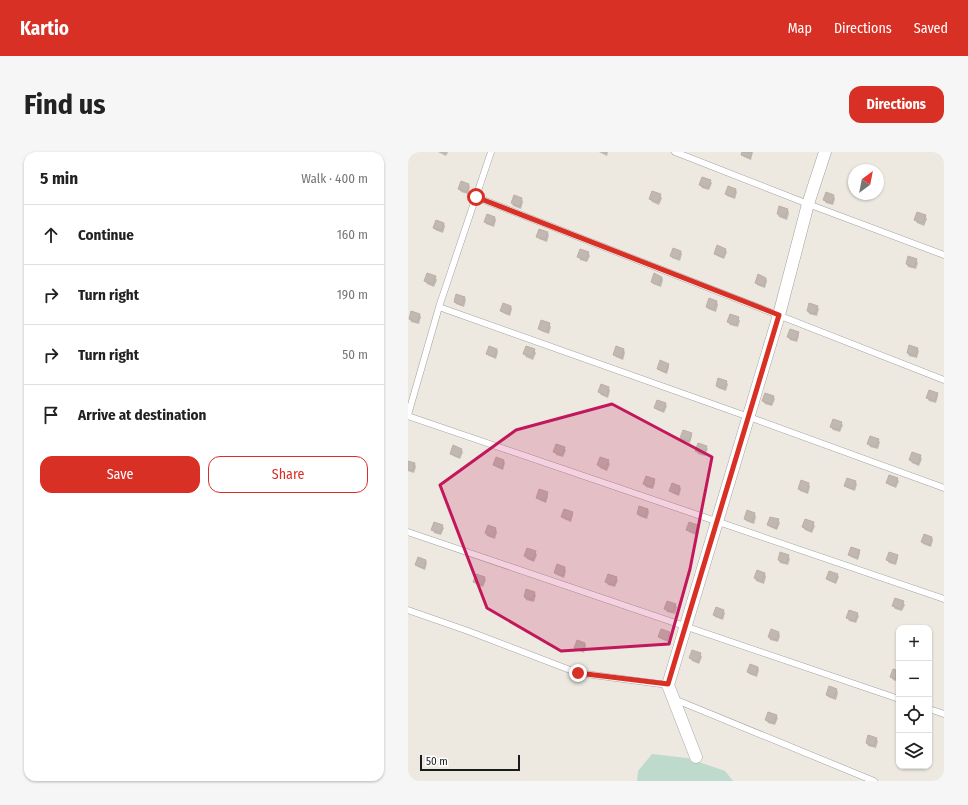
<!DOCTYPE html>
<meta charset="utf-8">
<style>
:root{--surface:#fff;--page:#f6f6f6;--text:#222;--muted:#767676;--line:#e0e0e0;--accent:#d93025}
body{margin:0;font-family:"Fira Sans Condensed",sans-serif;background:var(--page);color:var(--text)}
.controls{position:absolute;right:12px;bottom:12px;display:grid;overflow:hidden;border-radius:8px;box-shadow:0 1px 3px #0004}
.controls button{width:36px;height:36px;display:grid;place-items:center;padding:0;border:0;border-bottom:1px solid var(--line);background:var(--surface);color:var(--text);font:20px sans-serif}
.compass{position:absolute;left:440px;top:12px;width:36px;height:36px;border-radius:50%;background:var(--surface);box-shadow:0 1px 3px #0004;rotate:32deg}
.scale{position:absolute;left:12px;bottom:10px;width:100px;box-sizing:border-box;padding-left:4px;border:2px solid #1b1b1b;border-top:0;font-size:11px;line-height:14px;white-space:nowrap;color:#1b1b1b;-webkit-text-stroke:3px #fff;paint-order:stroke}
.stop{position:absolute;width:12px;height:12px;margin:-9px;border:3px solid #d93025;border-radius:50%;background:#fff}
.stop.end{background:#d93025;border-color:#fff;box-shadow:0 1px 4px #0008}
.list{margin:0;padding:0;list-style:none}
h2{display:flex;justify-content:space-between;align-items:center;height:52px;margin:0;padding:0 16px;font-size:17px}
h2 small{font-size:13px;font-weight:400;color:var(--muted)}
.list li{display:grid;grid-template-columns:26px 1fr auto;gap:12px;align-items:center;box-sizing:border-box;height:60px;padding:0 16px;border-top:1px solid var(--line)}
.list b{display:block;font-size:15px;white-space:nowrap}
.list em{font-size:13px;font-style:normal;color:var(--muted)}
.actions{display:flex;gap:8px;padding:12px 16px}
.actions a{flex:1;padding:9px 0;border:1px solid var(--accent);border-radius:12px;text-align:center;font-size:14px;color:var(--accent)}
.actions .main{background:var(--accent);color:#fff}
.icon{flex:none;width:22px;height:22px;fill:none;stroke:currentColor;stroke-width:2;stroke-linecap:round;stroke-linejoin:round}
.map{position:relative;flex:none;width:536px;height:629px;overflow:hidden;border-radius:12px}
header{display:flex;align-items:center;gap:24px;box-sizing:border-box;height:56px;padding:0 20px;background:var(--accent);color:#fff}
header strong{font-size:19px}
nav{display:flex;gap:22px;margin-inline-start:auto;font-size:14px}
.intro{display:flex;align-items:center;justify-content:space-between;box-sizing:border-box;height:96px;padding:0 24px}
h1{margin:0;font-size:28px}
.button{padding:10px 18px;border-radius:12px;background:var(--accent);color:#fff;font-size:14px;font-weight:700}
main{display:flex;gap:24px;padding:0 24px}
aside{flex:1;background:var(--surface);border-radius:12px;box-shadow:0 1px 3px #0004}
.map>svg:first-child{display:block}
</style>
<header>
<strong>Kartio</strong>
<nav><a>Map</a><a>Directions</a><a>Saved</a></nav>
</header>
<div class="intro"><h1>Find us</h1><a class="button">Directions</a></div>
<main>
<aside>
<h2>5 min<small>Walk · 400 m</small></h2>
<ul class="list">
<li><svg class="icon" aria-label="ahead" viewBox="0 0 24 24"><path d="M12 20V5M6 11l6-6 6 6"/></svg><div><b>Continue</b></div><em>160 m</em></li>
<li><svg class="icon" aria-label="right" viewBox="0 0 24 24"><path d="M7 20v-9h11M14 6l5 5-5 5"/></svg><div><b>Turn right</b></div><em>190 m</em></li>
<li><svg class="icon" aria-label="right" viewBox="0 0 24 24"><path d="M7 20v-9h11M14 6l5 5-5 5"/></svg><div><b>Turn right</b></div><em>50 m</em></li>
<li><svg class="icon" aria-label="arrive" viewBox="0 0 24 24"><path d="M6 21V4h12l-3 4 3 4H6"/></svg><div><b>Arrive at destination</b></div></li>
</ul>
<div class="actions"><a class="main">Save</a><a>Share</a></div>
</aside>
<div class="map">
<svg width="536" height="629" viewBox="0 0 536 629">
<rect width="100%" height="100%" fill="#ede9e1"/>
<path fill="#bedacd" d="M 244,602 L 279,606 L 317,619 L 325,629 L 229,629 L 230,619 Z"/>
<path fill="#0003" d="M 30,0 L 40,0 L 38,4 Z
M 191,0 L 200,0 L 199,4 Z
M 335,0 L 345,0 L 343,8 L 336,5 L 334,3 Z
M 302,29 L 304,31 L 301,38 L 294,36 L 292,33 Z
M 61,33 L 62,35 L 60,42 L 53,40 L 51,37 Z
M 328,38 L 329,40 L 327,47 L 319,44 L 318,42 Z
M 252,43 L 254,46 L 251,53 L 244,50 L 242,47 Z
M 426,44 L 427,47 L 425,53 L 418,51 L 416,48 Z
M 106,45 L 114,47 L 115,50 L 113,57 L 105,54 L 104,51 Z
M 372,55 L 380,58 L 381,61 L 379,68 L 371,65 L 370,62 Z
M 517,64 L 519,67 L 516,74 L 509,71 L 507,68 Z
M 87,66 L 88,68 L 86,75 L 78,72 L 77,70 Z
M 36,72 L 37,74 L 35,81 L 27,78 L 26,76 Z
M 139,80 L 141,83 L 139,90 L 131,87 L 130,85 Z
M 317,97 L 319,100 L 316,107 L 309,104 L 307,102 Z
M 273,99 L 274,102 L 272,109 L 264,106 L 263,104 Z
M 180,101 L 182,104 L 179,110 L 172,108 L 171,105 Z
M 508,108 L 510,111 L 508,117 L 500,115 L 499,112 Z
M 27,125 L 29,128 L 26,135 L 19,132 L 17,129 Z
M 254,125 L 255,128 L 253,135 L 245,132 L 244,130 Z
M 358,126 L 359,129 L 357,136 L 349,133 L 348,131 Z
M 56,145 L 58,148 L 56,155 L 48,152 L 47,150 Z
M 301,148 L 309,150 L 310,153 L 308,160 L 300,157 L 299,155 Z
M 103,154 L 104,157 L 102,164 L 95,161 L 93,159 Z
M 409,155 L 411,157 L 409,164 L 401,162 L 400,159 Z
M 12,163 L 13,165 L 11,172 L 3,170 L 2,167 Z
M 330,166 L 332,169 L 330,175 L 322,173 L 320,170 Z
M 141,172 L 143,175 L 141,182 L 133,179 L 132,176 Z
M 390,181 L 391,184 L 389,190 L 382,188 L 380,185 Z
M 208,196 L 216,198 L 217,201 L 215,208 L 208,205 L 206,202 Z
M 89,197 L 90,200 L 88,207 L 81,204 L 79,202 Z
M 509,197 L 511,199 L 509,206 L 501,204 L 500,201 Z
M 126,198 L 128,201 L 125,208 L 118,205 L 116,202 Z
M 260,212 L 261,215 L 259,222 L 252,219 L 250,217 Z
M 318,230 L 320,232 L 318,239 L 310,236 L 309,234 Z
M 201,236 L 202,239 L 200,246 L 193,243 L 191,240 Z
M 529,242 L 530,244 L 528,251 L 521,249 L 519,246 Z
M 365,245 L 367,247 L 364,254 L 357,252 L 355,249 Z
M 257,252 L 259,254 L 256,261 L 249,258 L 247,256 Z
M 433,271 L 435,273 L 432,280 L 425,278 L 423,275 Z
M 283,282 L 284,284 L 282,291 L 275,289 L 273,286 Z
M 470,288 L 472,290 L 470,297 L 462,295 L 461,292 Z
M 298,295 L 300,297 L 297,304 L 290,302 L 288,299 Z
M 156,296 L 158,298 L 155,305 L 148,303 L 147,300 Z
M 53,297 L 55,300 L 52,307 L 45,304 L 43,302 Z
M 512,304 L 514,307 L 511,314 L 504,311 L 502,308 Z
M 96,309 L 97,311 L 95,318 L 88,315 L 86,313 Z
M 200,309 L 202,312 L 199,319 L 192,316 L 190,313 Z
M 0,310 L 7,312 L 8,315 L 6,321 L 0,319 Z
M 489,327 L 491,329 L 488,336 L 481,333 L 479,331 Z
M 246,328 L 247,331 L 245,337 L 238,335 L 236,332 Z
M 447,329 L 449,332 L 447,339 L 439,336 L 437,334 Z
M 393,330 L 401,332 L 402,335 L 400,342 L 392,339 L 391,336 Z
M 272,335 L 273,337 L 271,344 L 264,341 L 262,339 Z
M 139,341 L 140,344 L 138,351 L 131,348 L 129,346 Z
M 240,357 L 241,360 L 239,367 L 231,364 L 230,362 Z
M 339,360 L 347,362 L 348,365 L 346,372 L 338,369 L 337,366 Z
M 164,361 L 165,363 L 163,370 L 156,367 L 154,365 Z
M 370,368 L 372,371 L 369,378 L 362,375 L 360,373 Z
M 405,371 L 407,374 L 404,381 L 397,378 L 395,375 Z
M 34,374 L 36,376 L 33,383 L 26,381 L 25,378 Z
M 289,374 L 290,376 L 288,383 L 281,380 L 279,378 Z
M 88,377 L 89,380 L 87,387 L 79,384 L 78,381 Z
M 524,385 L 525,388 L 523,395 L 515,392 L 514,390 Z
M 451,398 L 452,401 L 450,408 L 443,405 L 441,403 Z
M 127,400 L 129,403 L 126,410 L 119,407 L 117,404 Z
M 380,404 L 382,407 L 380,413 L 372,411 L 371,408 Z
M 489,404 L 490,406 L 488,413 L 481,411 L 479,408 Z
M 18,409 L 19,411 L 17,418 L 10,415 L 8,413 Z
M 149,414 L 157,416 L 158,419 L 156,426 L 149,423 L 147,420 Z
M 357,422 L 358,425 L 356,432 L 348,429 L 347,426 Z
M 429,422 L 431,425 L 428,432 L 421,429 L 419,427 Z
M 76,425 L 78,428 L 75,435 L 68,432 L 66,430 Z
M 208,426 L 210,428 L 207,435 L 200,433 L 198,430 Z
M 126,441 L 128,443 L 126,450 L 118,448 L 117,445 Z
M 495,450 L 497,453 L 494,459 L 487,457 L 485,454 Z
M 267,453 L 269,455 L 267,462 L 259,460 L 257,457 Z
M 315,458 L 317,461 L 315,468 L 307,465 L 306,463 Z
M 449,462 L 451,464 L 448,471 L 441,469 L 440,466 Z
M 363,478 L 371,481 L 372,484 L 370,490 L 362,488 L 361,485 Z
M 261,480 L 263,483 L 260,490 L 253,487 L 251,485 Z
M 177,491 L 178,494 L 176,501 L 169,498 L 167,496 Z
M 292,502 L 294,505 L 291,512 L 284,509 L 283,506 Z
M 350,515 L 351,518 L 349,525 L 341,522 L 340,520 Z
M 491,520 L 491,530 L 485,528 L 483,525 Z
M 421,536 L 429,538 L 430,541 L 428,548 L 420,545 L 419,542 Z
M 368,564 L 370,566 L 367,573 L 360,571 L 358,568 Z
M 468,587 L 470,589 L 468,596 L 460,594 L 459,591 Z"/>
<path fill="#c1b8b1" stroke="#beafa4" d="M 334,0 L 344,0 L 342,6 L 333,3 Z
M 294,25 L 303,28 L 300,36 L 291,33 Z
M 53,29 L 61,32 L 59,40 L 50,37 Z
M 320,34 L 328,37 L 325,45 L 317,42 Z
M 244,39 L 253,42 L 250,50 L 241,47 Z
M 418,40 L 426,43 L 424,51 L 415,48 Z
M 106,43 L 114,46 L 112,55 L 103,51 Z
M 371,54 L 380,57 L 377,65 L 369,62 Z
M 509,60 L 518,63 L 515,71 L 506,68 Z
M 79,62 L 87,65 L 85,73 L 76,70 Z
M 28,68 L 36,71 L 34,79 L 25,76 Z
M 131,77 L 140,80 L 137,88 L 128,85 Z
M 309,93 L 318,97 L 315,105 L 306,102 Z
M 265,96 L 273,99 L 270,107 L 262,104 Z
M 172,97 L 181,100 L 178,108 L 169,105 Z
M 500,104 L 509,107 L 506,115 L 498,112 Z
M 19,121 L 28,124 L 25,132 L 16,129 Z
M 246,121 L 254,125 L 251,133 L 243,130 Z
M 350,122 L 358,126 L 356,134 L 347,131 Z
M 48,142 L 57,145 L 54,153 L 46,150 Z
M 301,146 L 309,149 L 306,158 L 298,155 Z
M 95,151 L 103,154 L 101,162 L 92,159 Z
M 401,151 L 410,154 L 407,162 L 399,159 Z
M 3,159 L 12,162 L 9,170 L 1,167 Z
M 322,162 L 331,165 L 328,173 L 319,170 Z
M 133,168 L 142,171 L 139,180 L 130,177 Z
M 382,177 L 391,180 L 388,188 L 379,185 Z
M 501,193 L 510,196 L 507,204 L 499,201 Z
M 81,194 L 89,197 L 87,205 L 78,202 Z
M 118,194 L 127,197 L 124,205 L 115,202 Z
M 208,194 L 216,197 L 214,206 L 205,203 Z
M 252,208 L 261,212 L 258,220 L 249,217 Z
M 310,226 L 319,229 L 316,237 L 308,234 Z
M 193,232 L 201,235 L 199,244 L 190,240 Z
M 521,238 L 530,241 L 527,249 L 518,246 Z
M 357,241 L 366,244 L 363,252 L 354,249 Z
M 249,248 L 258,251 L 255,259 L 246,256 Z
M 425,267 L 434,270 L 431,278 L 422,275 Z
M 275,278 L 284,281 L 281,289 L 272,286 Z
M 462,284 L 471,287 L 468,295 L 459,292 Z
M 290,291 L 299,294 L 296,302 L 287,299 Z
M 148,292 L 157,295 L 154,303 L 145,300 Z
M 45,293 L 54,297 L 51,305 L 42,302 Z
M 504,300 L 513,303 L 510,312 L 501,308 Z
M 88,305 L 96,308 L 94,316 L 85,313 Z
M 192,305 L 201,308 L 198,317 L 189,313 Z
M 0,309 L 7,311 L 5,319 L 0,318 Z
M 481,323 L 490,326 L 487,334 L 478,331 Z
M 238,324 L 247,327 L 244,335 L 235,332 Z
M 439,326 L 448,329 L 445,337 L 436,334 Z
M 393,328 L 401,331 L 399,340 L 390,337 Z
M 264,331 L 272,334 L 270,342 L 261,339 Z
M 131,337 L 140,340 L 137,349 L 128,346 Z
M 231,354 L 240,357 L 237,365 L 229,362 Z
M 156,357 L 165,360 L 162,368 L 153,365 Z
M 339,358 L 347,361 L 344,370 L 336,367 Z
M 362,365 L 371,367 L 368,376 L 359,373 Z
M 397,367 L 406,370 L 403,379 L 394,375 Z
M 26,370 L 35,373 L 32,381 L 23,378 Z
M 281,370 L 290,373 L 287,381 L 278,378 Z
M 80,373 L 88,376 L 85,385 L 77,381 Z
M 516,382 L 524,385 L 522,393 L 513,390 Z
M 443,395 L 452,398 L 449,406 L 440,403 Z
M 119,396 L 128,399 L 125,408 L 116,404 Z
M 372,400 L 381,403 L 378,411 L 370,408 Z
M 481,400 L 490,403 L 487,411 L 478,408 Z
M 10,405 L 18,408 L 16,416 L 7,413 Z
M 149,412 L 157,415 L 155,424 L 146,421 Z
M 349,418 L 357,421 L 354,430 L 346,426 Z
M 421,419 L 430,422 L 427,430 L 418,427 Z
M 68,422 L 77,425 L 74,433 L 65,430 Z
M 200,422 L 209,425 L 206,433 L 197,430 Z
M 118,437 L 127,440 L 124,448 L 116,445 Z
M 487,446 L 496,449 L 493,457 L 484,454 Z
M 259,449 L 268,452 L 265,460 L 256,457 Z
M 308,455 L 316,458 L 313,466 L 305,463 Z
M 441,458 L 450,461 L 447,469 L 438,466 Z
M 253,477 L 262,480 L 259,488 L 250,485 Z
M 363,477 L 371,480 L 369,488 L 360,485 Z
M 169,488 L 177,491 L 175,499 L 166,496 Z
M 284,498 L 293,501 L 290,510 L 281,506 Z
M 342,512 L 350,515 L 347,523 L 339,520 Z
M 485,517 L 491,519 L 491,528 L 482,525 Z
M 421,534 L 429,537 L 426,546 L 418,543 Z
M 360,560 L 369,563 L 366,571 L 357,568 Z
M 460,583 L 469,586 L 466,594 L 458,591 Z"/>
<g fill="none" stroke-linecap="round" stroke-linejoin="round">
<g stroke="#a2a2a2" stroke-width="7">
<path id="service" d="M 267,0 L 400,52 L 536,103
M 68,45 L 536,228
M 31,155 L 341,265 L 536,336
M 0,263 L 31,155 L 83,0
M 0,264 L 536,447
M 0,380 L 491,547
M 0,458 L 60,479 L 170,521 L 260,533
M 266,547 L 466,629
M 521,557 L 536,562"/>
</g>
<g stroke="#a2a2a2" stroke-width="13">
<path id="minor" d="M 288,605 L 260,533 L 371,163 L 400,52 L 417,0"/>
</g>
<use href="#service" stroke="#fff" stroke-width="6"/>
<use href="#minor" stroke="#fff" stroke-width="12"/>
</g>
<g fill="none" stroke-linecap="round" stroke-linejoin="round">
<path stroke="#d93025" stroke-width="5" d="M 68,45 L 371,163 L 260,532 L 170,521"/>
</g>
<path fill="#c2185b" fill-opacity="0.2" stroke="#c2185b" stroke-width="3" stroke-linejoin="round" d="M 204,252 L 304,305 L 282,417 L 261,492 L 153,499 L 79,456 L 32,333 L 108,278 Z"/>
</svg>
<div class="controls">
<button>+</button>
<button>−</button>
<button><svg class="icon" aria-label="locate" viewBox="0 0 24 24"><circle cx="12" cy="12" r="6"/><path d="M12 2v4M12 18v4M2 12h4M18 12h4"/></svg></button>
<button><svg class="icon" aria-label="layers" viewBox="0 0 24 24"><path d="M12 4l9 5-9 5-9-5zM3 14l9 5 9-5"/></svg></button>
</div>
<svg class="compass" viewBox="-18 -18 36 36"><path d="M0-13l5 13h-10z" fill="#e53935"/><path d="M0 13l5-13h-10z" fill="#767676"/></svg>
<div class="scale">50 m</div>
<div class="stop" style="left:68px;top:45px"></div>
<div class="stop end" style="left:170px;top:521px"></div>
</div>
</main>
